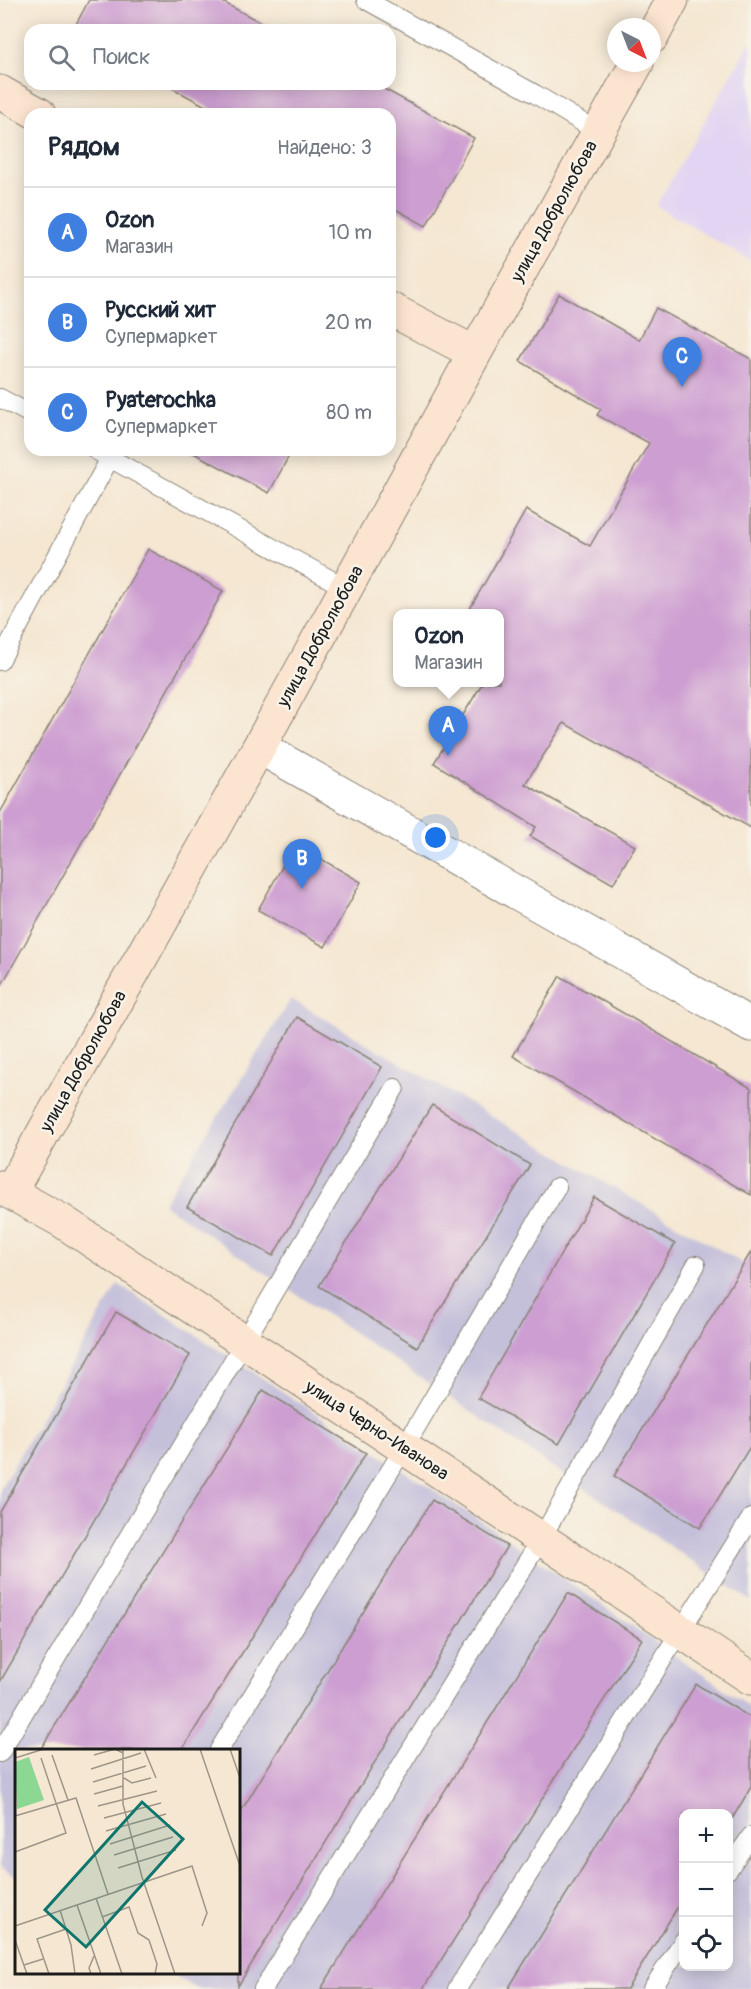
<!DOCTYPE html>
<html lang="ru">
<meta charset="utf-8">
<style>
:root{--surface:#fff;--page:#f6f6f7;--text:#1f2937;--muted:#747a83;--line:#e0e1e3;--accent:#d93025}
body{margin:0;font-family:Pangolin,sans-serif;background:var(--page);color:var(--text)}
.controls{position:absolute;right:18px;bottom:18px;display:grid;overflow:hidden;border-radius:12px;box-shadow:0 3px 15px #0003}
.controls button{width:54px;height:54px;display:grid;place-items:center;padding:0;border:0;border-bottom:2px solid var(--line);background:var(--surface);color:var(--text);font:30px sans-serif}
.compass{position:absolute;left:607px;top:18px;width:54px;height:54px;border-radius:50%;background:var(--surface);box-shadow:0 3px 15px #0003;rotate:138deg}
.you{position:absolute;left:436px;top:838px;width:21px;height:21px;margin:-15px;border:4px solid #fff;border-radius:50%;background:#1a73e8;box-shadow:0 0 0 9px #1a73e833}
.badge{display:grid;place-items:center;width:39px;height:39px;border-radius:50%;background:var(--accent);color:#fff;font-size:20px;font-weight:700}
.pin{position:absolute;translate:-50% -50px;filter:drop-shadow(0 2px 3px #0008)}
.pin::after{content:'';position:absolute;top:32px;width:21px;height:18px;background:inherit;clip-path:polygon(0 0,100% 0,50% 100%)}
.popup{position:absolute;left:393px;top:609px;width:111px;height:78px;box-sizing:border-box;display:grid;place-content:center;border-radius:12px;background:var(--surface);filter:drop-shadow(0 2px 4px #0005);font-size:20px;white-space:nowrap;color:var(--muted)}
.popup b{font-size:22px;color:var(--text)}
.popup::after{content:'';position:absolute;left:50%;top:100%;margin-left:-12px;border:12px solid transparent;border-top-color:var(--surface)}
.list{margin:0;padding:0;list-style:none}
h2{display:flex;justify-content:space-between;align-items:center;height:78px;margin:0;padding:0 24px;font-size:26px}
h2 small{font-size:20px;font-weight:400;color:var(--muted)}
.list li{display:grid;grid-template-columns:39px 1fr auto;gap:18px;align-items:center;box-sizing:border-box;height:90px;padding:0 24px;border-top:2px solid var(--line)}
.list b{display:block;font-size:22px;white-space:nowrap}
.list p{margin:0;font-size:20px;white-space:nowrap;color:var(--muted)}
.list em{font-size:20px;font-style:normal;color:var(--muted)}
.icon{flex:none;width:33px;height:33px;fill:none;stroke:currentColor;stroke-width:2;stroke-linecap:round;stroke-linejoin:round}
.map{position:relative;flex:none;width:751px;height:1989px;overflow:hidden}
.search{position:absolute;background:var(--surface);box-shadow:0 3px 15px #0003;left:24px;top:24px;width:372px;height:66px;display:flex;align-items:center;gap:15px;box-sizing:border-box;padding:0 21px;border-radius:18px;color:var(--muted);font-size:22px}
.panel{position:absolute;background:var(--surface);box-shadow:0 3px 15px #0003;left:24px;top:108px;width:372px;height:348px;border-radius:18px}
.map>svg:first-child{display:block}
</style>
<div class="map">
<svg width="751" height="1989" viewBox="0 0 751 1989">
<rect width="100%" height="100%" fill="#f7f3e8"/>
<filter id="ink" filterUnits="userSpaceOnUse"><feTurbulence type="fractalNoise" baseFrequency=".0167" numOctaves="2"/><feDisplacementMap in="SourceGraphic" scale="12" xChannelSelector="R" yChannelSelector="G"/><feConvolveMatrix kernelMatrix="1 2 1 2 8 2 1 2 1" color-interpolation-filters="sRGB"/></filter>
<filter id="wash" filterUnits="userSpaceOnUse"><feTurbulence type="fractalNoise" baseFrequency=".008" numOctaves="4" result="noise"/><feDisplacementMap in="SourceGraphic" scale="24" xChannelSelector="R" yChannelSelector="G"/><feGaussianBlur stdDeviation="1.35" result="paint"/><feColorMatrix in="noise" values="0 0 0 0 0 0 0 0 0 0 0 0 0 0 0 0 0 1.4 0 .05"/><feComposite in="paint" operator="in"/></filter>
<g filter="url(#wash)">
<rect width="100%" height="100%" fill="#f5e7d2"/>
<path fill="#e2d4f3" d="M 751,41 L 751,261 L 656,206 Z"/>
<path fill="#c5c0da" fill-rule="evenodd" d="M 291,999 L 751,1268 L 751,1601 L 163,1204 Z
M 118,1284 L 479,1520 L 751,1708 L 751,1989 L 197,1989 L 170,1973 L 238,1972 L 238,1750 L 16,1750 L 16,1877 L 0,1867 L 0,1489 ZM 684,1814 L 728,1814 L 728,1966 L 684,1966 Z"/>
<g id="blocks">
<path fill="#cd9ed1" d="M 89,0 L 219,0 L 275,30 L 73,30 Z
M 165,84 L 375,84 L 474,138 L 426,226 L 390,206 L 390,114 L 220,114 Z
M 559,294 L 639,340 L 656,308 L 751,359 L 751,828 L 564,723 L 525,784 L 635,846 L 613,884 L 530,836 L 536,827 L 434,763 L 483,682 L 499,682 L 499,614 L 467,614 L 526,510 L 590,546 L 649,443 L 597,415 L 601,409 L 520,361 Z
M 188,450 L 292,450 L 269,493 Z
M 148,549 L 223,591 L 0,988 L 0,813 Z
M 295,844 L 361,882 L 325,947 L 258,910 Z
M 560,976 L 751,1088 L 751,1195 L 513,1056 Z
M 297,1017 L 382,1067 L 273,1256 L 187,1207 Z
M 432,1105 L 530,1165 L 417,1347 L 319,1286 Z
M 594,1197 L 675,1244 L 559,1444 L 478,1398 Z
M 751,1252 L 751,1445 L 700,1528 L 614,1476 Z
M 116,1312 L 190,1355 L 0,1682 L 0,1512 Z
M 263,1390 L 366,1453 L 182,1750 L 40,1750 Z
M 432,1500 L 507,1546 L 238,1986 L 238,1816 Z
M 568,1593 L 642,1639 L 423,1989 L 321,1989 Z
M 696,1684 L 751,1718 L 751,1787 L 729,1824 L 729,1814 L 684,1814 L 684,1897 L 627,1989 L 508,1989 Z"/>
</g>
</g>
<g filter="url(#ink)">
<use href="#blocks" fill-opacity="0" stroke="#888277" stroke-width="1.5"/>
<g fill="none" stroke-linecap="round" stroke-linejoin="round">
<g stroke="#888277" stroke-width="20">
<path id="lane" d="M 366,0 L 535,94 L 598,132
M 0,398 L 30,414
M 95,450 L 346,588
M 0,661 L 110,458
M 219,1750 L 404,1448 L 557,1187
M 0,1753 L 395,1088
M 728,1870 L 751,1836
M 263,1989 L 541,1539 L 696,1265
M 457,1989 L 751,1518
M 652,1989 L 684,1940"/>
</g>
<g stroke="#888277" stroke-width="35">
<path id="street" d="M 259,747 L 751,1025"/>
</g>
<g stroke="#888277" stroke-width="35">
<path id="secondary" d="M 652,37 L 672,0
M 0,92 L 39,114
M 390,309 L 475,353
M 0,1187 L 62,1221 L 751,1678
M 10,1192 L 259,747 L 475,353 L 637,63"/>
</g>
<use href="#lane" stroke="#fff" stroke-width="18"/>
<use href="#street" stroke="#fff" stroke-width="33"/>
<use href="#secondary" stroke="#fce5d0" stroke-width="33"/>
</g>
</g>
<g text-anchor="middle" stroke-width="5" stroke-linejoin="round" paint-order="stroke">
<g font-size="18" fill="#1c1c1c" stroke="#f7f3e8">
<text transform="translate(554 211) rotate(-61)" y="6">улица Добролюбова</text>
<text transform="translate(320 636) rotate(-61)" y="6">улица Добролюбова</text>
<text transform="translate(83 1061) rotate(-61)" y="6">улица Добролюбова</text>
<text transform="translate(377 1430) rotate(33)" y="6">улица Черно-Иванова</text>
</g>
</g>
<g transform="translate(15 1749)">
<rect width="225" height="225" fill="#f5e7d2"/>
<path d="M 14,8 L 29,51 L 2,60 L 0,13 Z" fill="#8cd794"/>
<path fill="none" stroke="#9e9689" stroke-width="1.5" d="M 108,0 L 108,55 L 127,128 L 160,225M 129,0 L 141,29M 185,0 L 225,117M 215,0 L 225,29M 37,6 L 53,51M 79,6 L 100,0 L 108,4M 0,9 L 29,0M 76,20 L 126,4M 109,29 L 117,34 L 136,29M 78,33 L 131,17M 79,45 L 108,37M 83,57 L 142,42M 0,67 L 61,49 L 93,145M 89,69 L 146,54M 91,82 L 151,65M 95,95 L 155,76M 0,103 L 51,84 L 26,9M 99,106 L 158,88M 103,119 L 161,101M 81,149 L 107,225M 62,156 L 86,225M 45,161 L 56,196 L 60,225M 87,168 L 114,158 L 123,184 L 134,191 L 142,215 L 140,225M 0,177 L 177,117 L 192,164 L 187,177M 0,191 L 12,225M 9,216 L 28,210M 34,225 L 22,190 L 51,180M 76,225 L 74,219 L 79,207"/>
<path fill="#0f766e" fill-opacity="0.15" stroke="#0f766e" stroke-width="3" d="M 127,53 L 168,90 L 71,198 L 30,161 Z"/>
<rect width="225" height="225" fill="none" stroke="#1c1c1c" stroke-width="3"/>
</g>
</svg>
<div class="controls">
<button>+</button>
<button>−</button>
<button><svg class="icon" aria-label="locate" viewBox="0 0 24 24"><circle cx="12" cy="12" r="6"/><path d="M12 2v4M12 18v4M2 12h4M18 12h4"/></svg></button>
</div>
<svg class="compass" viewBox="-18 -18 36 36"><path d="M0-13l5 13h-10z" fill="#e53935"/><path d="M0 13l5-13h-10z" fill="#747a83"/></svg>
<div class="you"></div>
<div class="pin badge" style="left:448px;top:756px;background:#3f7fe0">A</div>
<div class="popup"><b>Ozon</b>Магазин</div>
<div class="pin badge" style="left:302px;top:889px;background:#3f7fe0">B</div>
<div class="pin badge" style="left:682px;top:387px;background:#3f7fe0">C</div>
<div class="search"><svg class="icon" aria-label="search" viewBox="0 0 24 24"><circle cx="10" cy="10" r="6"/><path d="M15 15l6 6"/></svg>Поиск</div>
<section class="panel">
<h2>Рядом<small>Найдено: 3</small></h2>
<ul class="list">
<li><span class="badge" style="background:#3f7fe0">A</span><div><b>Ozon</b><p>Магазин</p></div><em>10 m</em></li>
<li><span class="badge" style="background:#3f7fe0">B</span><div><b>Русский хит</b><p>Супермаркет</p></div><em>20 m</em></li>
<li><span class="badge" style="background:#3f7fe0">C</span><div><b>Pyaterochka</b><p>Супермаркет</p></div><em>80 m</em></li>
</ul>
</section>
</div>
